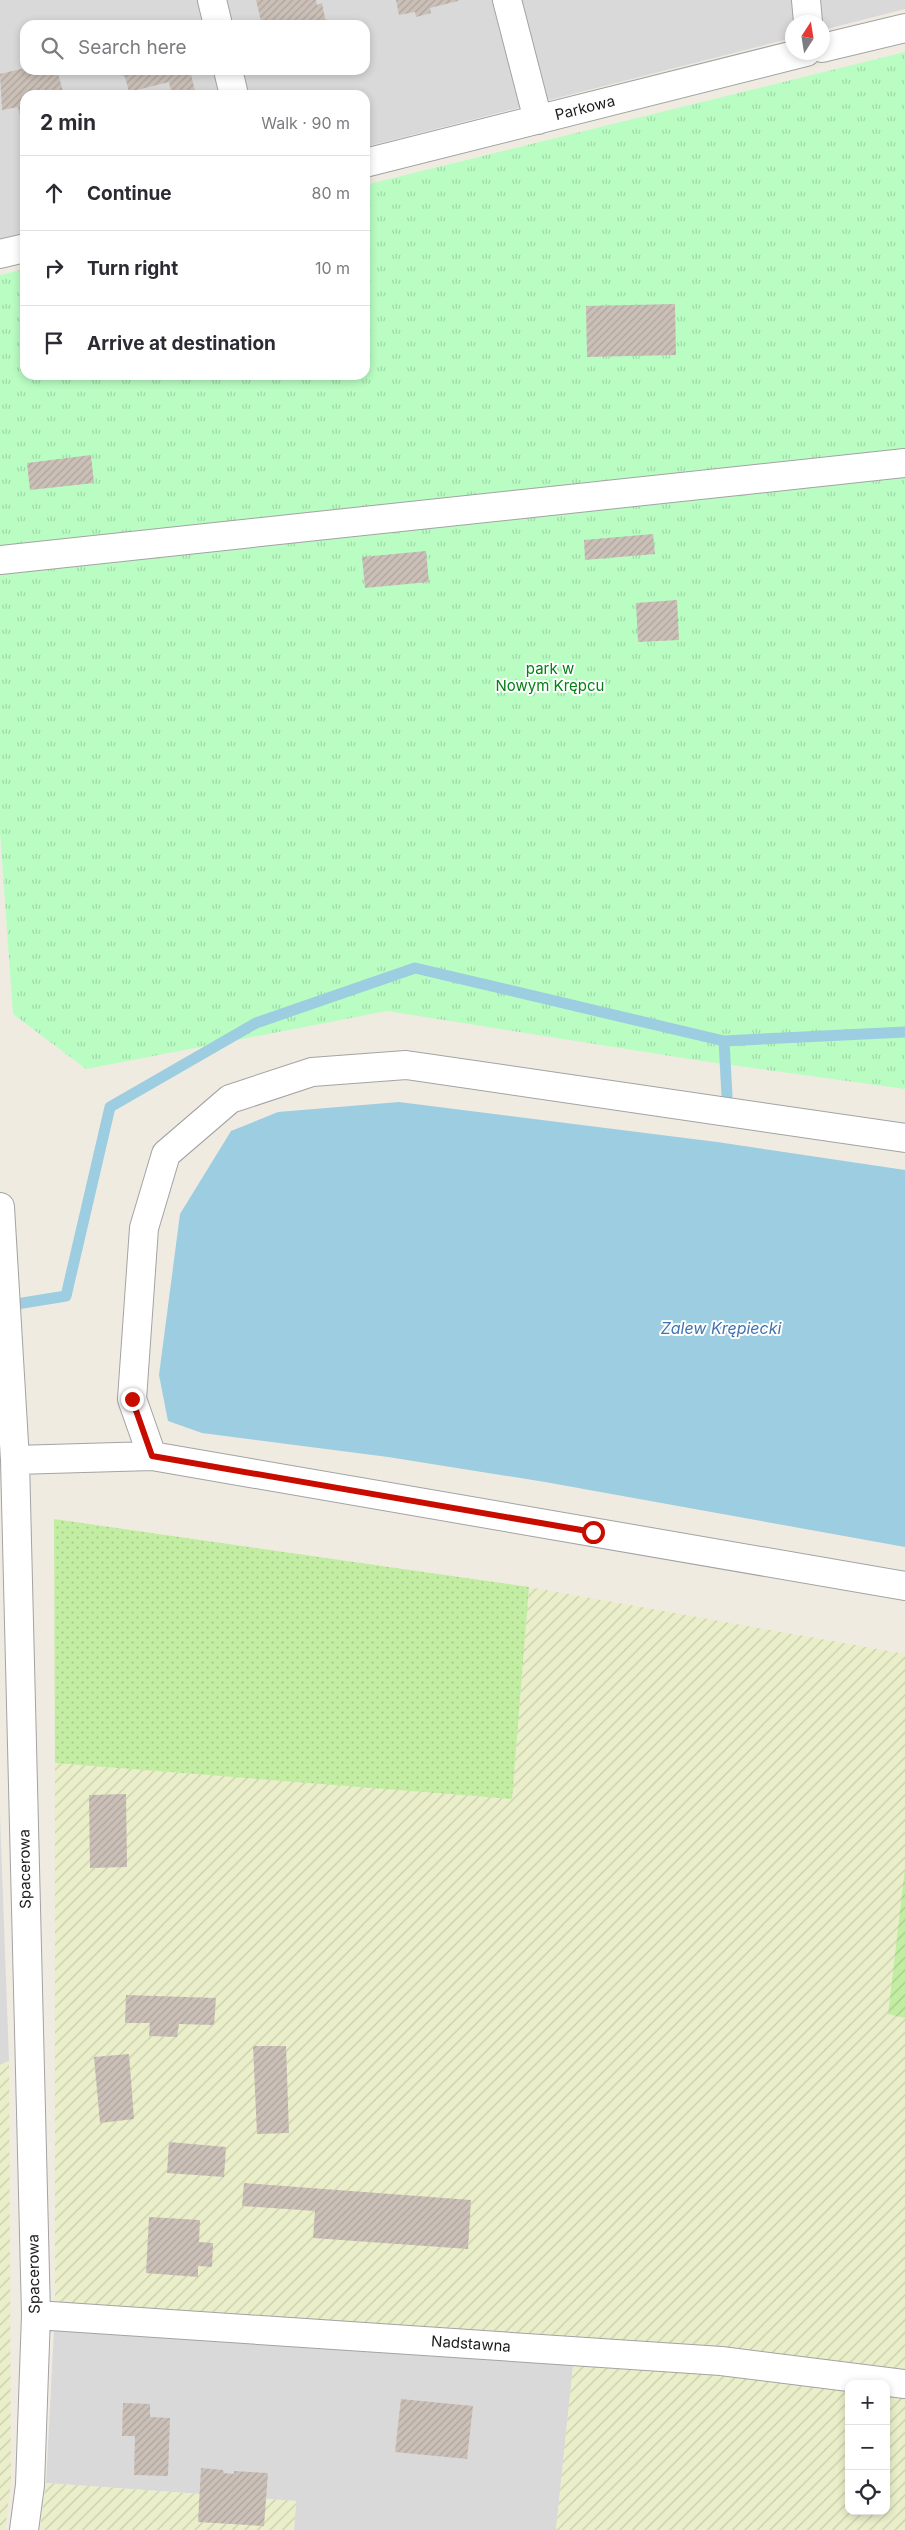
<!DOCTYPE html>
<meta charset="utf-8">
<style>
:root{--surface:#fff;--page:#f7f7f7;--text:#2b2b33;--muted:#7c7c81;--line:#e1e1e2}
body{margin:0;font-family:Inter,sans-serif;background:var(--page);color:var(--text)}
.controls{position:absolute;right:15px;bottom:15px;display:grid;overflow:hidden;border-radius:10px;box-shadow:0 2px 8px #0003}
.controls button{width:45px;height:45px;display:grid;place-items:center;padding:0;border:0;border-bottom:1px solid var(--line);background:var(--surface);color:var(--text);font:25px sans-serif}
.compass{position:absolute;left:785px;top:15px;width:45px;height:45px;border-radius:50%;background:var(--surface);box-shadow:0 2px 8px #0003;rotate:12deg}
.stop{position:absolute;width:15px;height:15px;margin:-11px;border:4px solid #c80c00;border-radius:50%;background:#fff}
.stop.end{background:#c80c00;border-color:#fff;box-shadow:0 1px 5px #0008}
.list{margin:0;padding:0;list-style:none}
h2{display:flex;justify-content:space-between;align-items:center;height:65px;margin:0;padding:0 20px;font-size:21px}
h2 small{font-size:16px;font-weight:400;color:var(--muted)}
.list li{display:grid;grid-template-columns:32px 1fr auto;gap:15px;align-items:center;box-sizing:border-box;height:75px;padding:0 20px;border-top:1px solid var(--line)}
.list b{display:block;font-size:19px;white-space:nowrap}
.list em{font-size:16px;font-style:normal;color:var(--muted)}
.icon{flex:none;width:28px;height:28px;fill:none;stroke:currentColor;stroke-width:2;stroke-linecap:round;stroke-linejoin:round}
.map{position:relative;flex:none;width:905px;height:2530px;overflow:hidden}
.search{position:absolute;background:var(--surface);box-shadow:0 2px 8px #0003;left:20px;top:20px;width:350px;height:55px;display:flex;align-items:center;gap:12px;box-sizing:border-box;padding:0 18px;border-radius:15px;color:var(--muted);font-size:19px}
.panel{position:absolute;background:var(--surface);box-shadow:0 2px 8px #0003;left:20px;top:90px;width:350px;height:290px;border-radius:15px}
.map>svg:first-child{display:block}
</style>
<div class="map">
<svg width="905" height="2530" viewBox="0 0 905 2530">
<defs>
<pattern id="farmland-furrows" width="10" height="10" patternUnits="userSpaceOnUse" patternTransform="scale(1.25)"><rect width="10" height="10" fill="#eaefca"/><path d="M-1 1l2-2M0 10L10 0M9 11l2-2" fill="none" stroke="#c8ccad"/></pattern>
<pattern id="grass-dots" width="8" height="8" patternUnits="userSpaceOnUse" patternTransform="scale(1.25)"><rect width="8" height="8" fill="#c2eda2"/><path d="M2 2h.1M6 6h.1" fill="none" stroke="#a6cb8b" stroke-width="1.8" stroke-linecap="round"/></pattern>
<pattern id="park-tufts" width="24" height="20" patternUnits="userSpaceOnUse" patternTransform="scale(1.25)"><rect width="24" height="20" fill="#b9fdc3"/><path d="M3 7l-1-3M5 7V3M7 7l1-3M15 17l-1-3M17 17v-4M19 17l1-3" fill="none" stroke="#9ed8a7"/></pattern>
<pattern id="garden-furrows" width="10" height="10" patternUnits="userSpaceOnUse" patternTransform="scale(1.25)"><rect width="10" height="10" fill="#c2eda2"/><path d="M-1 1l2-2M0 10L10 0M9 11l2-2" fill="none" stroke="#a6cb8b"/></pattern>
<pattern id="building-hatch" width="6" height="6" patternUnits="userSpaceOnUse" patternTransform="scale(1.25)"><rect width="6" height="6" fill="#cbc0b7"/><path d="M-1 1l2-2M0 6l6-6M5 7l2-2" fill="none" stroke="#aea49d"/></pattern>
</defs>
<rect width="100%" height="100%" fill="#efebe1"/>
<path fill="#dad9d9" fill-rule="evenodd" d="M 0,0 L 905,0 L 905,9 L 823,30 L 822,22 L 792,22 L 792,38 L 365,147 L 365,95 L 25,95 L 25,234 L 0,240 ZM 25,25 L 365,25 L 365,70 L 25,70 Z
M 0,1816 L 9,2061 L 0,2065 Z
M 54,2330 L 574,2357 L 556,2530 L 294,2530 L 296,2501 L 46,2483 Z"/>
<path fill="url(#farmland-furrows)" d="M 529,1587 L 905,1654 L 905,1868 L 888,2013 L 905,2018 L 905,2371 L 55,2307 L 55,1763 L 512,1798 Z
M 9,2061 L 11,2481 L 5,2530 L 0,2530 L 0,2065 Z
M 574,2357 L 849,2389 L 849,2511 L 886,2511 L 886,2394 L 905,2396 L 905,2530 L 556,2530 Z
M 46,2483 L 296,2501 L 294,2530 L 40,2530 Z"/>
<path fill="url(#grass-dots)" d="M 54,1519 L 529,1587 L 512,1799 L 55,1763 Z"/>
<path fill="url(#park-tufts)" d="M 905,52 L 905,1089 L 702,1061 L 387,1011 L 86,1069 L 13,1014 L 0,832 L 0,275 L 25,269 L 25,375 L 365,375 L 365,185 Z"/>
<path fill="url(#garden-furrows)" d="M 905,1868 L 905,2018 L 888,2014 Z"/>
<path fill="#9dcde0" d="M 399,1102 L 717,1142 L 905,1170 L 905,1547 L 545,1482 L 388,1457 L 202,1433 L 168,1421 L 159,1375 L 180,1214 L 231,1131 L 278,1112 Z"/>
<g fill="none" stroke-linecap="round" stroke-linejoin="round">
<path stroke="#9dcde0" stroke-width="11" d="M 724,1041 L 727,1096
M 4,1306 L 66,1296 L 110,1107 L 256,1023 L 415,968 L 724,1041 L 905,1032"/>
</g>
<path fill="url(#building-hatch)" d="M 256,0 L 316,0 L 317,5 L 322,3 L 326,23 L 262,25 Z
M 396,0 L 458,0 L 458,1 L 430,8 L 431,13 L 416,17 L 415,12 L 399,15 Z
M 25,68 L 25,70 L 57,70 L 64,95 L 25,95 L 24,133 L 18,107 L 2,110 L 0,74 Z
M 116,70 L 190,70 L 196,95 L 172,95 L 169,82 L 129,92 L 125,77 L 117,73 Z
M 675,304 L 676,355 L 587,357 L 586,306 Z
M 91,455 L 94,483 L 30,490 L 27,463 Z
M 653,534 L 655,554 L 585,560 L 584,540 Z
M 426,551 L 429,582 L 365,588 L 362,557 Z
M 677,600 L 679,640 L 638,642 L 636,603 Z
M 126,1794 L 127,1867 L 90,1868 L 89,1795 Z
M 126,1995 L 216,1998 L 214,2025 L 179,2024 L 177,2037 L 149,2036 L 150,2023 L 125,2023 Z
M 253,2046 L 286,2046 L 289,2133 L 257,2134 Z
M 129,2054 L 134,2119 L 100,2123 L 94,2057 Z
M 169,2142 L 226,2147 L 224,2177 L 167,2173 Z
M 244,2183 L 471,2200 L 468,2249 L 313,2238 L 315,2211 L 242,2206 Z
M 149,2217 L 200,2220 L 199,2242 L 213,2243 L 212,2267 L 198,2266 L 198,2277 L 146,2273 Z
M 401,2399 L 473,2406 L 467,2459 L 395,2452 Z
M 123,2403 L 150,2404 L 150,2417 L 170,2418 L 168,2476 L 134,2475 L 135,2436 L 122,2436 Z
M 201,2468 L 223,2470 L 224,2473 L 234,2474 L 234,2471 L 268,2473 L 264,2526 L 198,2522 Z"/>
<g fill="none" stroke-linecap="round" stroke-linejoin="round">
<g stroke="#a3a3a3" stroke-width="30">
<path id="minor" d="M 212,0 L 218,25
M 507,0 L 538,120
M 806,0 L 808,22
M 822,48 L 905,28
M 228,70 L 234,95
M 365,163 L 806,52
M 0,254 L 25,248
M 0,560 L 905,463
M 0,1207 L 15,1460 L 36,2315 L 30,2485 L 24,2530
M 152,1456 L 132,1399 L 144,1228 L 166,1154 L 230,1099 L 312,1072 L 406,1065 L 905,1138
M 15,1460 L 152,1456 L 905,1586
M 36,2315 L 721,2361 L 905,2384"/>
</g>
<use href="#minor" stroke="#fff" stroke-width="28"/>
</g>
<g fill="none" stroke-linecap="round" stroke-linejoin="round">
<path stroke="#c80c00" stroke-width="6" d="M 132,1399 L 152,1456 L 593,1532"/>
</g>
<g text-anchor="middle" stroke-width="4" stroke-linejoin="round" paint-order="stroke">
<g font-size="15" fill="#1c1c1c" stroke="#fff">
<text transform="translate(585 108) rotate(-14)" y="5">Parkowa</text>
<text transform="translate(25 1869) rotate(-91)" y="5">Spacerowa</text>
<text transform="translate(34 2274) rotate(-91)" y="5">Spacerowa</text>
<text transform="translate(471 2344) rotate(4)" y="5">Nadstawna</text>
</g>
<g font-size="15" fill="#038115" stroke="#fff">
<text x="550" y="674">park w<tspan x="550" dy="17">Nowym Krępcu</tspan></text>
</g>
<g font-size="16" font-style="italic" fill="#4273b2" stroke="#fff">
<text x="721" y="1334">Zalew Krępiecki</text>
</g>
</g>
</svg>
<div class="controls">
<button>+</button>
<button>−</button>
<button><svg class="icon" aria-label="locate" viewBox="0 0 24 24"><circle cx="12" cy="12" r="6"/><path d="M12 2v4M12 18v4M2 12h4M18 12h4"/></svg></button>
</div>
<svg class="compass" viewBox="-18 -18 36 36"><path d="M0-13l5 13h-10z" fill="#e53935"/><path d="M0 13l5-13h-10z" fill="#7c7c81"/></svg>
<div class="stop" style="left:593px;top:1532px"></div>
<div class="stop end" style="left:132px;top:1399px"></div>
<div class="search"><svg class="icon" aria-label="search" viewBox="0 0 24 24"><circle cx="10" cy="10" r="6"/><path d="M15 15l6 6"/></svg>Search here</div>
<section class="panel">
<h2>2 min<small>Walk · 90 m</small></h2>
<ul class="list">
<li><svg class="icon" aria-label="ahead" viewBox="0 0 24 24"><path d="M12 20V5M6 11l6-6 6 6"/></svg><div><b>Continue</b></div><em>80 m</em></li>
<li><svg class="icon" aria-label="right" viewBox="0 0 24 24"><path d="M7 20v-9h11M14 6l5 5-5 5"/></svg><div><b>Turn right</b></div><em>10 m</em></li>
<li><svg class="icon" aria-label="arrive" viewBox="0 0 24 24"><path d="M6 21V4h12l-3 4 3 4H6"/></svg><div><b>Arrive at destination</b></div></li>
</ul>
</section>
</div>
